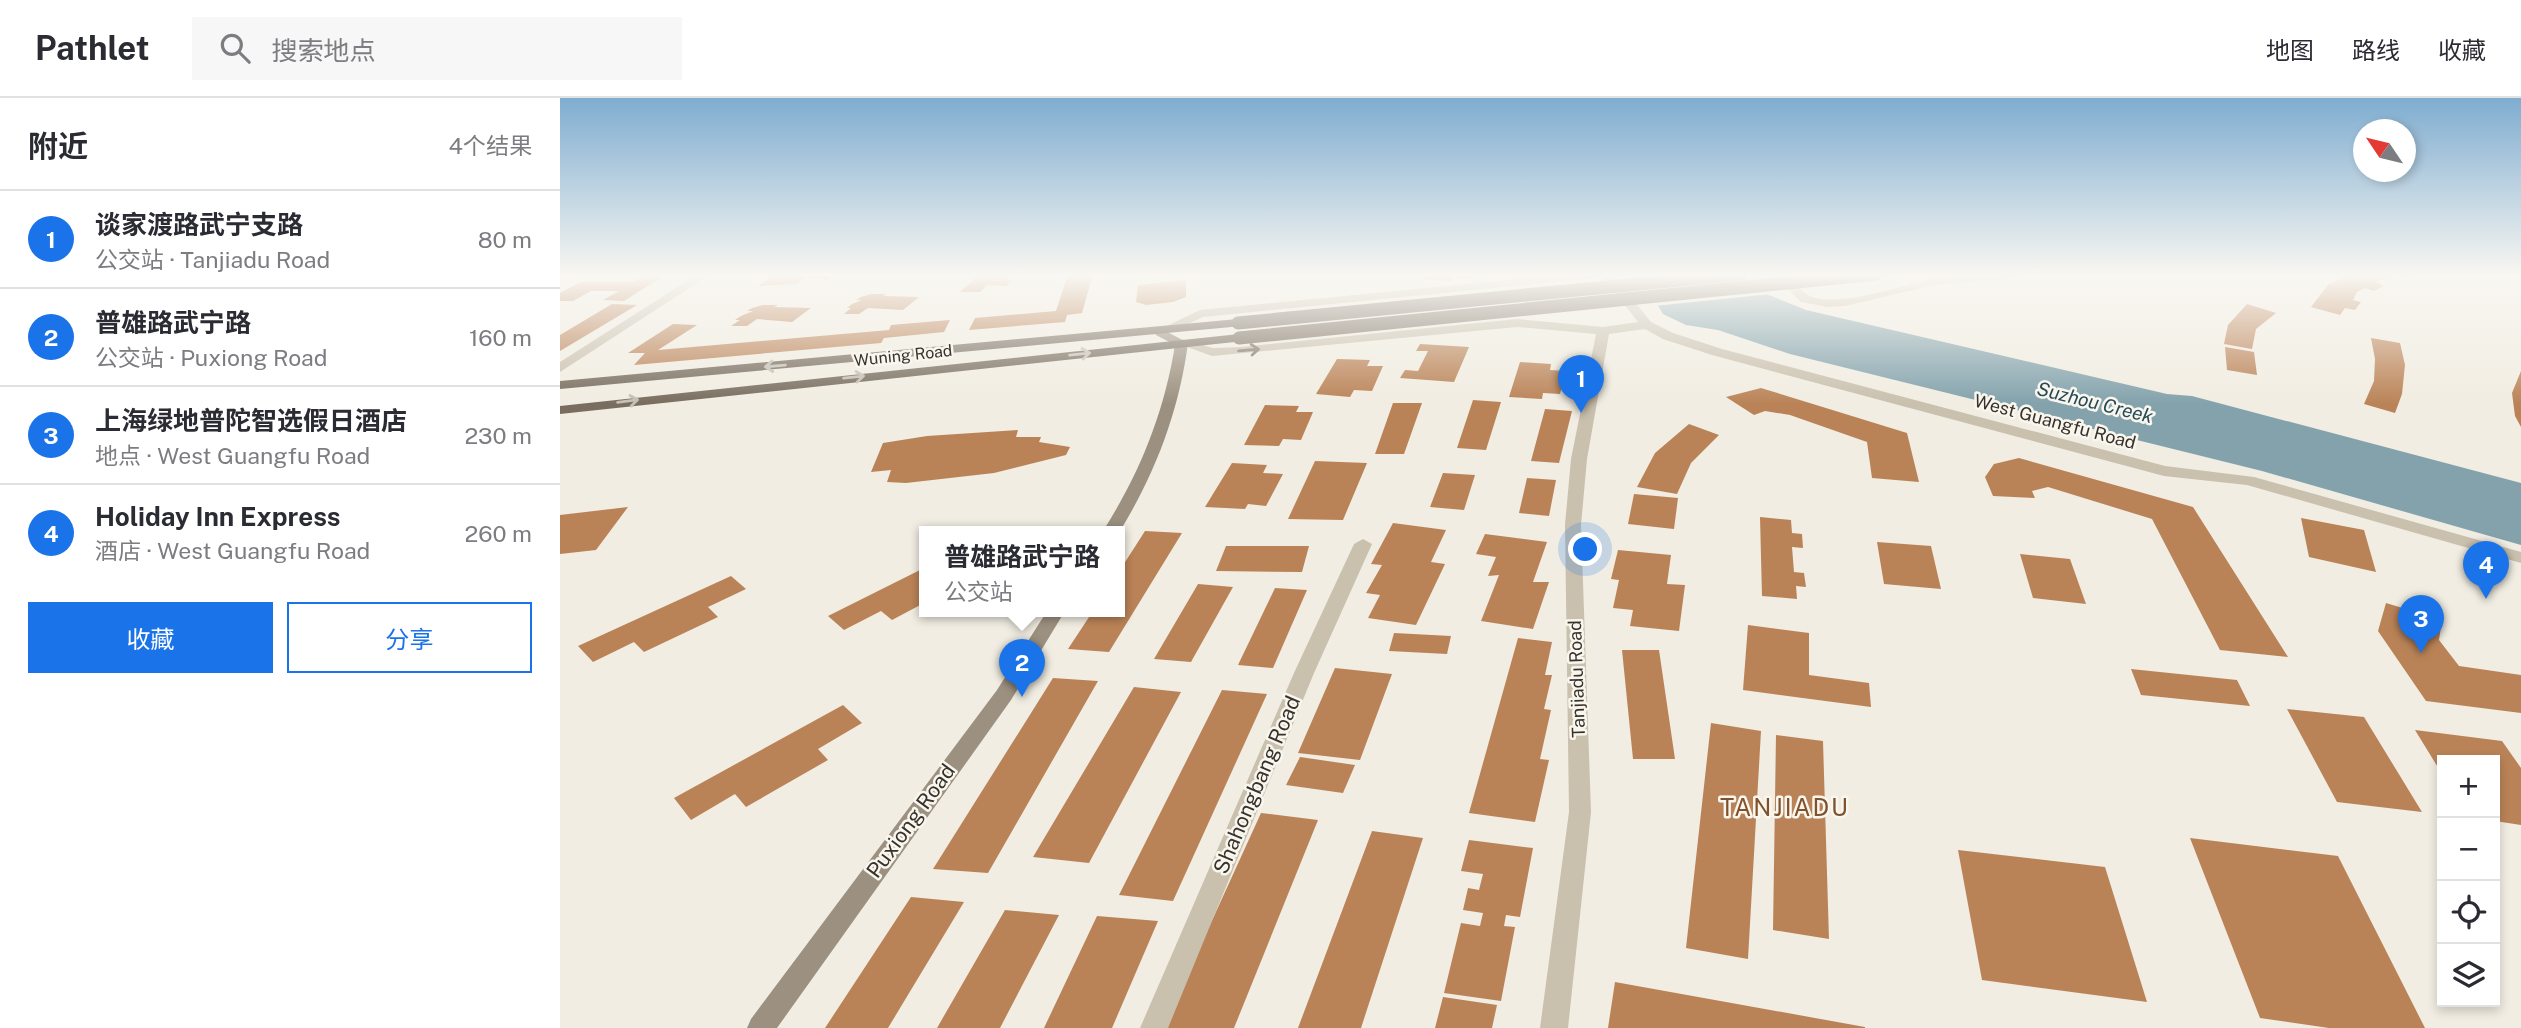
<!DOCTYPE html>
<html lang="zh">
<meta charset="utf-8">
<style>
:root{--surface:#fff;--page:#f7f7f7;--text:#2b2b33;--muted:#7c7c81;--line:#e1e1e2;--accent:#1a73e8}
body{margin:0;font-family:"Public Sans","Noto Sans SC",sans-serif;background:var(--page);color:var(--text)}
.controls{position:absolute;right:21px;bottom:21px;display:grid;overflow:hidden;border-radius:0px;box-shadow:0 4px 10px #0003}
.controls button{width:63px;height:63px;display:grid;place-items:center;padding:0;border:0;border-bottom:2px solid var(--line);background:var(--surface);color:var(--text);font:35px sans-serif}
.compass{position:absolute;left:1793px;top:21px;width:63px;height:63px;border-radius:50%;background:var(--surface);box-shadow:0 4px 10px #0003;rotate:305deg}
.you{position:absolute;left:1026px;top:452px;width:24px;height:24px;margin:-18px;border:5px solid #fff;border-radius:50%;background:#1a73e8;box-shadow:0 0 0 10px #1a73e833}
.badge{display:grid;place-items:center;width:46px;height:46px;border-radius:50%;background:var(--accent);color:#fff;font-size:23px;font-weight:700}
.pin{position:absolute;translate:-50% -58px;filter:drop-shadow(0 2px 4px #0008)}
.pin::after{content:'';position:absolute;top:37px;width:24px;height:21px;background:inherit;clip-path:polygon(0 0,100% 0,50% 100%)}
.popup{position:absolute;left:359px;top:428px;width:206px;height:91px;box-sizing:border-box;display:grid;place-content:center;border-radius:0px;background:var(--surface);filter:drop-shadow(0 2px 5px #0005);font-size:23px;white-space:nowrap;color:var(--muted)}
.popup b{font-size:26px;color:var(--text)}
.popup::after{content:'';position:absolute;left:50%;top:100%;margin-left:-14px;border:14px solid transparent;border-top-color:var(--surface)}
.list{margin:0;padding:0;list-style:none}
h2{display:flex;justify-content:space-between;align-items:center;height:91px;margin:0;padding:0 28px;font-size:30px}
h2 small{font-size:23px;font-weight:400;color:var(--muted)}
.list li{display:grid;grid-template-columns:46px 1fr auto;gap:21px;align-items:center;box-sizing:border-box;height:98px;padding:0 28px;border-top:2px solid var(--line)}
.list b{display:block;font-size:26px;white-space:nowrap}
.list p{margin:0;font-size:23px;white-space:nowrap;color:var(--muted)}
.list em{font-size:23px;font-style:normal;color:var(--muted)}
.actions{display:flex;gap:14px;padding:21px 28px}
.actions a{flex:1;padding:16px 0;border:2px solid var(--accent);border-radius:0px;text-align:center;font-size:24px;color:var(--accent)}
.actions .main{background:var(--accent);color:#fff}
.icon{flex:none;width:38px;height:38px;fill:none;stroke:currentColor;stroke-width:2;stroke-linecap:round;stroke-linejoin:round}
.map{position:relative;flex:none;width:1961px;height:930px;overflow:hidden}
header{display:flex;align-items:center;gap:42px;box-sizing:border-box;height:98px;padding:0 35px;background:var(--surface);border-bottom:2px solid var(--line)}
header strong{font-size:33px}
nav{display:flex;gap:38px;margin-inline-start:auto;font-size:24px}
.search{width:490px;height:63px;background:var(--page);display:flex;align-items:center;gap:18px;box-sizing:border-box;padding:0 24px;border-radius:0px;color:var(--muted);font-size:26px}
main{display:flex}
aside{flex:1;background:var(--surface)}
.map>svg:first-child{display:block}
</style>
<header>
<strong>Pathlet</strong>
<div class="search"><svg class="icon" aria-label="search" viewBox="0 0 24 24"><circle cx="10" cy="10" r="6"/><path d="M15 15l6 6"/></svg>搜索地点</div>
<nav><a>地图</a><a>路线</a><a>收藏</a></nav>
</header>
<main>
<aside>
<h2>附近<small>4个结果</small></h2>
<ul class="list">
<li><span class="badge">1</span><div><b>谈家渡路武宁支路</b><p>公交站 · Tanjiadu Road</p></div><em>80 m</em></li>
<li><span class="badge">2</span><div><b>普雄路武宁路</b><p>公交站 · Puxiong Road</p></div><em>160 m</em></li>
<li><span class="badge">3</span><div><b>上海绿地普陀智选假日酒店</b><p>地点 · West Guangfu Road</p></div><em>230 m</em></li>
<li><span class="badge">4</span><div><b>Holiday Inn Express</b><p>酒店 · West Guangfu Road</p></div><em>260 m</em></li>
</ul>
<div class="actions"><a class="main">收藏</a><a>分享</a></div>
</aside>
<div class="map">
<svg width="1961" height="930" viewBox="0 0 1961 930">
<rect width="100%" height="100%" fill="#f1ede2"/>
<path fill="#83a2ac" d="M 1079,176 L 1199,193 L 1246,212 L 1607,296 L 1632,298 L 1961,385 L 1961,447 L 1702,373 L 1230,256 L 1158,232 L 1126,227 L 1103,216 Z"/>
<path fill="#f1ede2" d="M 1076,176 L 1183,176 L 1211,196 L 1094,208 Z"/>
<path fill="#ba8357" d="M 216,176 L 272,176 L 270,178 L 273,178 L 267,182 L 246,179 L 237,186 L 198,188 Z
M 420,176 L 439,176 L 437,178 L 449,178 L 445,182 L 452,182 L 446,188 L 427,187 L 420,194 L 400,194 Z
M 508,176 L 533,176 L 522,215 L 507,217 L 505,224 L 409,232 L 415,220 L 496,213 Z
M 866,176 L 913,176 L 911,180 L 893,179 L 891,183 L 863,181 Z
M 1790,176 L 1858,176 L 1858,177 L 1845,180 L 1836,176 L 1816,184 L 1824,188 L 1814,193 L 1805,190 L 1797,194 L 1793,202 L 1801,204 L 1795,212 L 1785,210 L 1780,217 L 1751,209 L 1768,187 Z
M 82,179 L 102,179 L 64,203 L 43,202 L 59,193 L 31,193 L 13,203 L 0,203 L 0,195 L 21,184 L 74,184 Z
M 626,182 L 626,199 L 613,204 L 586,207 L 576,204 L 578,187 Z
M 311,196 L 326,196 L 323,198 L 359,199 L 343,212 L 308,210 L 299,216 L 284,216 L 291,210 L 287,210 L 292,206 L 302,202 L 296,202 L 301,199 Z
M 52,206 L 77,207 L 0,253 L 0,237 Z
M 1687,206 L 1716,215 L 1696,231 L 1692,251 L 1664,246 L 1668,227 Z
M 203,207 L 218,207 L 214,209 L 251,210 L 232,224 L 197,221 L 187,228 L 171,228 L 180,222 L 175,222 L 181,218 L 193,213 L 187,213 L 192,210 Z
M 390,222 L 384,234 L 324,240 L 321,245 L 74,267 L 85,255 L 68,255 L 113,226 L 137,227 L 98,252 L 329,232 L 331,227 Z
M 1811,240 L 1840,245 L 1845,267 L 1842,296 L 1835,315 L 1804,306 L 1814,283 L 1815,261 Z
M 860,246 L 909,249 L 894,284 L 840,280 L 845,272 L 858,273 L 868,253 L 856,253 Z
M 1665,249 L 1694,254 L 1697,277 L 1667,272 Z
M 777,261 L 810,262 L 807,268 L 823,268 L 812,293 L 794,292 L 790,299 L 756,296 Z
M 960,264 L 991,266 L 990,272 L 1006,273 L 1000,296 L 983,295 L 982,301 L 949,299 Z
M 1961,273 L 1961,329 L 1955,318 L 1952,295 Z
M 1201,290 L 1347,335 L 1359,384 L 1312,380 L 1307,344 L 1230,317 L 1205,313 L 1194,317 L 1166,299 Z
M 913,302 L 941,304 L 926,352 L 897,350 Z
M 833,305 L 862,305 L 844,356 L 815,356 Z
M 705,307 L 739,308 L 736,314 L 753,314 L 741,342 L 723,341 L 719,348 L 684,347 Z
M 985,311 L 1012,313 L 999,365 L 971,363 Z
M 1129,326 L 1159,337 L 1131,365 L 1117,396 L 1077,389 L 1095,355 Z
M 458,332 L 456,339 L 481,339 L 479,344 L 510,349 L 506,357 L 434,375 L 346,385 L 327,384 L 331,372 L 311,374 L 323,345 L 367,338 Z
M 1459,360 L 1633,409 L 1728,559 L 1660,552 L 1592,421 L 1488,389 L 1472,393 L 1475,400 L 1433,398 L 1425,379 L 1434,366 Z
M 755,363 L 807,365 L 783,422 L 728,421 Z
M 672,365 L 707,367 L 703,375 L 723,376 L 706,408 L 688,406 L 685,411 L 645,409 Z
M 883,375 L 915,377 L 904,412 L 870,409 Z
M 967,380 L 996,382 L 989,418 L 959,415 Z
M 1074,396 L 1118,400 L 1114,431 L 1068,426 Z
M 68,409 L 36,452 L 0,456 L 0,417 Z
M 1200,419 L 1231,422 L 1232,435 L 1242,436 L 1243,450 L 1232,449 L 1234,474 L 1244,475 L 1246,489 L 1236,488 L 1237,501 L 1202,498 Z
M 1741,420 L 1804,432 L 1816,474 L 1749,459 Z
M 833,425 L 886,432 L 871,464 L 885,466 L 856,527 L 808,520 L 820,497 L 806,495 L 822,467 L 811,466 Z
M 585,433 L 622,435 L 549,554 L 508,551 L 533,513 L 560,513 L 560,472 Z
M 925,436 L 987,444 L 973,484 L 989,484 L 973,531 L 921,523 L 939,477 L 928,478 L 936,459 L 916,456 Z
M 1317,444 L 1371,448 L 1381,491 L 1324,486 Z
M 666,448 L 749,448 L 742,474 L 656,473 Z
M 1058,452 L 1111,457 L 1107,486 L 1125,487 L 1119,533 L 1070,528 L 1073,512 L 1053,510 L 1059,482 L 1051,481 Z
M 1460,456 L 1510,461 L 1526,506 L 1473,500 Z
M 364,470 L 364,505 L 332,522 L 321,513 L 284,532 L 268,518 Z
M 171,478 L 186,491 L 148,509 L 158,519 L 84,554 L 74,544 L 33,564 L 18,548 Z
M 638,486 L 673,489 L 631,564 L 594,561 Z
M 715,490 L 747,492 L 713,570 L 678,567 Z
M 1826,505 L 1882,522 L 1879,542 L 1899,568 L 1961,577 L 1961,615 L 1866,603 L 1818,533 Z
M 1188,527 L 1249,535 L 1249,577 L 1309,585 L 1311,609 L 1183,592 Z
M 834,535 L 891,538 L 887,556 L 829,553 Z
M 958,540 L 992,544 L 985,577 L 992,577 L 984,611 L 991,612 L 980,661 L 989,662 L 975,724 L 909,715 Z
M 1062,552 L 1099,552 L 1115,661 L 1073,661 Z
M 775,570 L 832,576 L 800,662 L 738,655 Z
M 1571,571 L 1677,582 L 1690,608 L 1581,597 Z
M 493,580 L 538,583 L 428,775 L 373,771 Z
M 574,589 L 621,594 L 529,765 L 473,759 Z
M 662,592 L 707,596 L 613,803 L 559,797 Z
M 283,607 L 302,625 L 258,651 L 268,662 L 186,709 L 175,696 L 131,722 L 114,700 Z
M 1727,611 L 1804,619 L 1862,714 L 1777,704 Z
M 1151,625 L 1201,633 L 1188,861 L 1126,850 Z
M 1855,632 L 1942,643 L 1961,670 L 1961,727 L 1935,723 L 1935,662 L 1882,662 L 1882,676 Z
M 1216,637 L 1263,643 L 1269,841 L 1213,832 Z
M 740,659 L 795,667 L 783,695 L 726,687 Z
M 701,715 L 758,722 L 674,930 L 603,930 Z
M 812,733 L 863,740 L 801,930 L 738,930 Z
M 1630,740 L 1778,758 L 1865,930 L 1769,930 L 1700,920 Z
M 909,742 L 973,750 L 960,819 L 946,817 L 944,828 L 955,829 L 941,903 L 884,895 L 901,825 L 920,828 L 923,815 L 903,812 L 908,790 L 919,792 L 923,776 L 901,773 Z
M 1398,752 L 1545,769 L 1587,904 L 1422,882 Z
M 351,799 L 404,804 L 328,930 L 265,930 Z
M 445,812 L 499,817 L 440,930 L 377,930 Z
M 537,818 L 598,823 L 552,930 L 484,930 Z
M 1055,884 L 1305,929 L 1305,930 L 1048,930 Z
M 883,899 L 937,907 L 932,930 L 875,930 Z"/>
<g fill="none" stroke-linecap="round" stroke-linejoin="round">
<path fill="#c9c0ae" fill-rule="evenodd" d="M 138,176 L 151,176 L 0,274 L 0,264 Z
M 1010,176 L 1052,176 L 1091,224 L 1113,235 L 1162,251 L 1605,368 L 1694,379 L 1961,454 L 1961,465 L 1687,387 L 1604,378 L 1152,257 L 1103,241 L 1085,231 L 1049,236 L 1027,361 L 1021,427 L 1031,714 L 1008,930 L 980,930 L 1009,714 L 1005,427 L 1011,361 L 1036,236 L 957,229 L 652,258 L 616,245 L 622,241 L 653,250 L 681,249 L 957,221 L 1043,229 L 1078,224 L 1043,179 L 643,219 L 604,237 L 596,237 L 594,234 L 640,212 Z
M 1214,176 L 1226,176 C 1233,182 1241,194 1250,198 C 1278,211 1341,187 1372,181 C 1402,176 1434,175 1464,176 L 1458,179 L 1374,187 L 1285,208 L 1268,209 L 1241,204 Z
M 803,441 L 812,446 L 754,575 L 608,930 L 580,930 L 734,575 L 794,446 Z"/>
<path fill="#9c9080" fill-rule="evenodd" d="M 600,230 L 628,245 C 619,313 596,374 560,433 L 543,433 C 580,375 604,315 615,247 L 596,237 L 594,234 Z
M 487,513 L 505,513 L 451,602 L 217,930 L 187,930 L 191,921 L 437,592 Z"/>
<path fill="#786d5f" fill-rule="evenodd" d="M 678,221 L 684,225 L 682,228 L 0,291 L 0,283 Z
M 679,236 L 684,237 L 684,243 L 0,316 L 0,308 Z"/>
<path stroke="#786d5f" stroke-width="13" d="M 678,225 L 1181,176
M 679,240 L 1316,176"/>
</g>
<defs><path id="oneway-shaft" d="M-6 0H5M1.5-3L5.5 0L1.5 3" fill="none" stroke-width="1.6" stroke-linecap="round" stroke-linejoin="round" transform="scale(1.75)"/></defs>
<use stroke="#797266" href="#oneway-shaft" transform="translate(689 252) rotate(-5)"/>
<g stroke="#c5bfb5">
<use href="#oneway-shaft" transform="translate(520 256) rotate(-6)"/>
<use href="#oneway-shaft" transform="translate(215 268) rotate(175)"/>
<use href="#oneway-shaft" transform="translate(294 279) rotate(-6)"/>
<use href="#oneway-shaft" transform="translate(68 303) rotate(-7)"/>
</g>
<linearGradient id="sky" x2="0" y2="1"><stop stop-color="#7fadd0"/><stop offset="0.58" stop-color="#f9f7f2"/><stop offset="1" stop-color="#f9f7f2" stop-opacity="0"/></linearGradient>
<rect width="1961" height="306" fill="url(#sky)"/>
<g text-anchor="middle" stroke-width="5" stroke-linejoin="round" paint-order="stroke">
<g font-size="16" fill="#38322c" stroke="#f9f6ee">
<text transform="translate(343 257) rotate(-6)" y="6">Wuning Road</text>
</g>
<g font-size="18" fill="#38322c" stroke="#f9f6ee">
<text transform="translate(1495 324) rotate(15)" y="6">West Guangfu Road</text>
<text transform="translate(1017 581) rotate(-92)" y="6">Tanjiadu Road</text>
</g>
<g font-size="19" font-style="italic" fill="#254956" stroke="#f9f6ee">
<text transform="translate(1535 304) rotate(14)" y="7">Suzhou Creek</text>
</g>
<g font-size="21" fill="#38322c" stroke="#f9f6ee">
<text transform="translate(697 687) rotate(-67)" y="7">Shahongbang Road</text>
<text transform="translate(351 723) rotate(-54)" y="7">Puxiong Road</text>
</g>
<g font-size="24" letter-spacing="2" fill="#7f512d" stroke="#f9f6ee">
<text x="1225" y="718">TANJIADU</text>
</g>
</g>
</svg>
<div class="controls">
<button>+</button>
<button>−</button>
<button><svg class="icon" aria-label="locate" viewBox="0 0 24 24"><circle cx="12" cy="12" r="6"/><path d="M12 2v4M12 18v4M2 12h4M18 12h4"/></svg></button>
<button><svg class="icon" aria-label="layers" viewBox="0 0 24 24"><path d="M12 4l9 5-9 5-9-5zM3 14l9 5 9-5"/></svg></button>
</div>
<svg class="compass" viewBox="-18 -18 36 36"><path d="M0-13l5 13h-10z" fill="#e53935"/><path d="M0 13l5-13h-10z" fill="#7c7c81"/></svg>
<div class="you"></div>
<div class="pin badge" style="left:1021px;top:315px">1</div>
<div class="pin badge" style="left:462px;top:599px">2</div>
<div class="popup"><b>普雄路武宁路</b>公交站</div>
<div class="pin badge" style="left:1861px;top:555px">3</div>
<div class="pin badge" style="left:1926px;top:501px">4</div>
</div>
</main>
